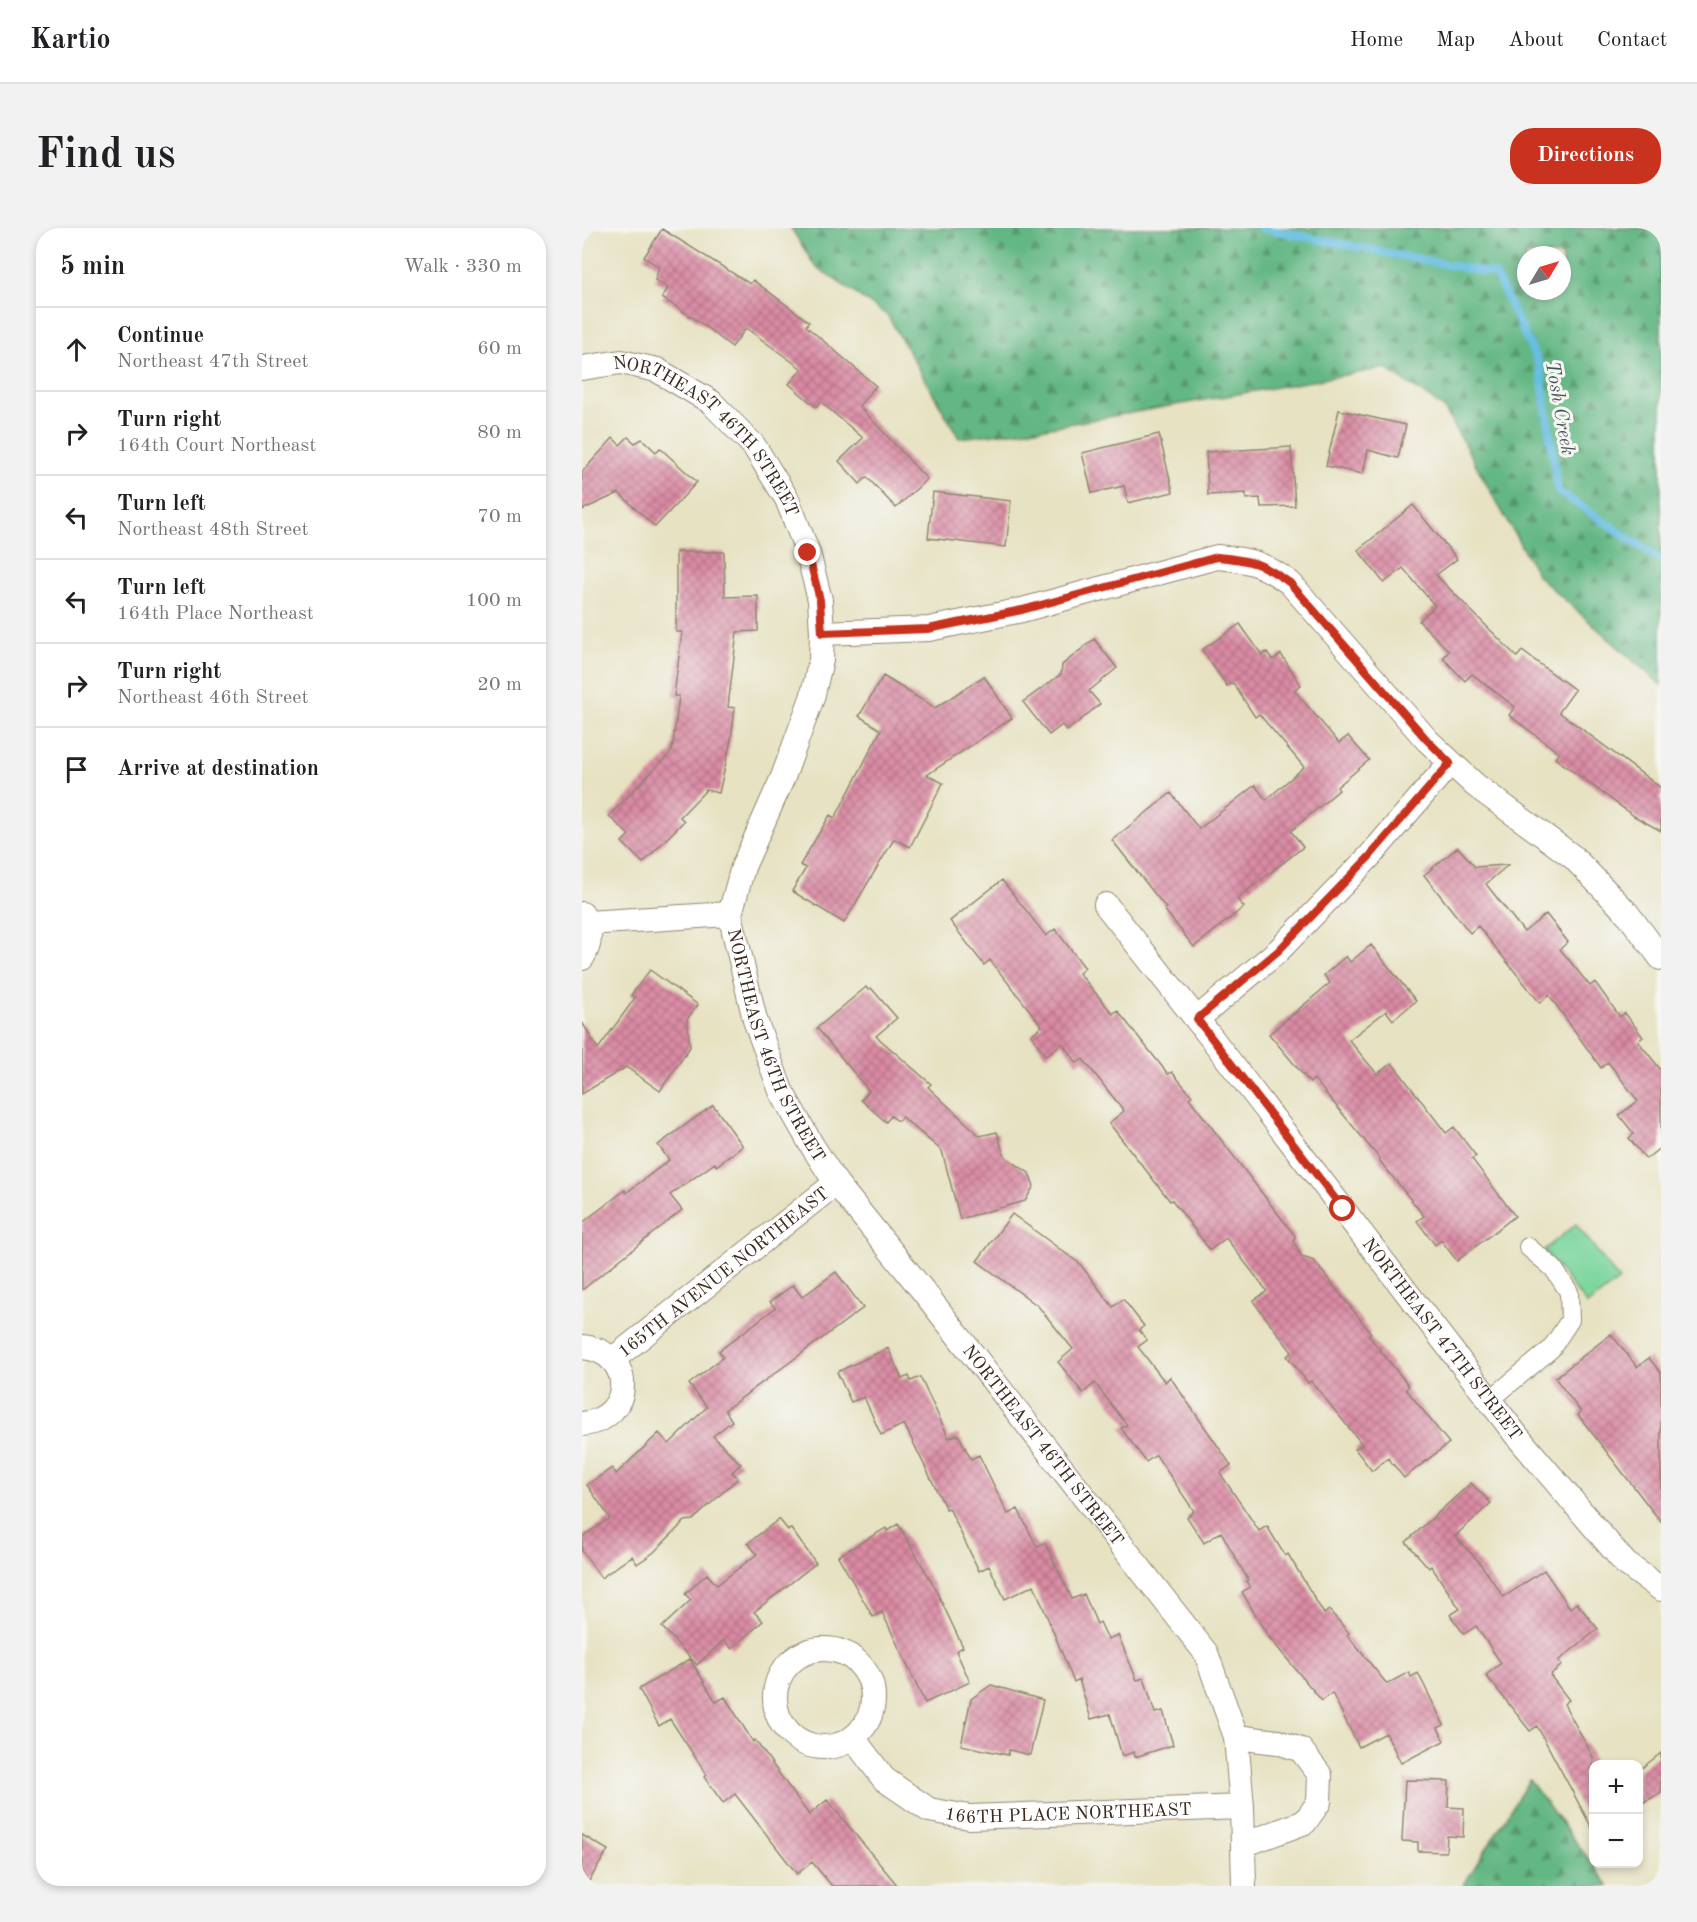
<!DOCTYPE html>
<meta charset="utf-8">
<style>
:root{--surface:#fff;--page:#f2f2f2;--text:#202124;--muted:#757577;--line:#e0e0e0;--accent:#c8321e}
body{margin:0;font-family:"Old Standard TT",serif;background:var(--page);color:var(--text)}
.controls{position:absolute;right:18px;bottom:18px;display:grid;overflow:hidden;border-radius:12px;box-shadow:0 3px 9px #0003}
.controls button{width:54px;height:54px;display:grid;place-items:center;padding:0;border:0;border-bottom:2px solid var(--line);background:var(--surface);color:var(--text);font:30px sans-serif}
.compass{position:absolute;left:935px;top:18px;width:54px;height:54px;border-radius:50%;background:var(--surface);box-shadow:0 3px 9px #0003;rotate:52deg}
.stop{position:absolute;width:18px;height:18px;margin:-14px;border:4px solid #c8321e;border-radius:50%;background:#fff}
.stop.end{background:#c8321e;border-color:#fff;box-shadow:0 2px 6px #0008}
.list{margin:0;padding:0;list-style:none}
h2{display:flex;justify-content:space-between;align-items:center;height:78px;margin:0;padding:0 24px;font-size:26px}
h2 small{font-size:20px;font-weight:400;color:var(--muted)}
.list li{display:grid;grid-template-columns:39px 1fr auto;gap:18px;align-items:center;box-sizing:border-box;height:84px;padding:0 24px;border-top:2px solid var(--line)}
.list b{display:block;font-size:22px;white-space:nowrap}
.list p{margin:0;font-size:20px;white-space:nowrap;color:var(--muted)}
.list em{font-size:20px;font-style:normal;color:var(--muted)}
.icon{flex:none;width:33px;height:33px;fill:none;stroke:currentColor;stroke-width:2;stroke-linecap:round;stroke-linejoin:round}
.map{position:relative;flex:none;width:1079px;height:1658px;overflow:hidden;border-radius:24px}
header{display:flex;align-items:center;gap:36px;box-sizing:border-box;height:84px;padding:0 30px;background:var(--surface);border-bottom:2px solid var(--line)}
header strong{font-size:28px}
nav{display:flex;gap:33px;margin-inline-start:auto;font-size:21px}
.intro{display:flex;align-items:center;justify-content:space-between;box-sizing:border-box;height:144px;padding:0 36px}
h1{margin:0;font-size:42px}
.button{padding:15px 27px;border-radius:24px;background:var(--accent);color:#fff;font-size:21px;font-weight:700}
main{display:flex;gap:36px;padding:0 36px}
aside{flex:1;background:var(--surface);border-radius:24px;box-shadow:0 3px 9px #0003}
.map>svg:first-child{display:block}
</style>
<header>
<strong>Kartio</strong>
<nav><a>Home</a><a>Map</a><a>About</a><a>Contact</a></nav>
</header>
<div class="intro"><h1>Find us</h1><a class="button">Directions</a></div>
<main>
<aside>
<h2>5 min<small>Walk · 330 m</small></h2>
<ul class="list">
<li><svg class="icon" aria-label="ahead" viewBox="0 0 24 24"><path d="M12 20V5M6 11l6-6 6 6"/></svg><div><b>Continue</b><p>Northeast 47th Street</p></div><em>60 m</em></li>
<li><svg class="icon" aria-label="right" viewBox="0 0 24 24"><path d="M7 20v-9h11M14 6l5 5-5 5"/></svg><div><b>Turn right</b><p>164th Court Northeast</p></div><em>80 m</em></li>
<li><svg class="icon" aria-label="left" viewBox="0 0 24 24"><path d="M17 20v-9H6M10 6l-5 5 5 5"/></svg><div><b>Turn left</b><p>Northeast 48th Street</p></div><em>70 m</em></li>
<li><svg class="icon" aria-label="left" viewBox="0 0 24 24"><path d="M17 20v-9H6M10 6l-5 5 5 5"/></svg><div><b>Turn left</b><p>164th Place Northeast</p></div><em>100 m</em></li>
<li><svg class="icon" aria-label="right" viewBox="0 0 24 24"><path d="M7 20v-9h11M14 6l5 5-5 5"/></svg><div><b>Turn right</b><p>Northeast 46th Street</p></div><em>20 m</em></li>
<li><svg class="icon" aria-label="arrive" viewBox="0 0 24 24"><path d="M6 21V4h12l-3 4 3 4H6"/></svg><div><b>Arrive at destination</b></div></li>
</ul>
</aside>
<div class="map">
<svg width="1079" height="1658" viewBox="0 0 1079 1658">
<defs>
<pattern id="forest-firs" width="22" height="20" patternUnits="userSpaceOnUse" patternTransform="scale(1.5)"><rect width="22" height="20" fill="#64b784"/><path d="M5 1l3.5 6h-7zM16 11l3.5 6h-7z" fill="#54956b"/></pattern>
<pattern id="building-cross-hatch" width="8" height="8" patternUnits="userSpaceOnUse" patternTransform="scale(1.5)"><rect width="8" height="8" fill="#da8ba4"/><path d="M0 0l8 8M0 8l8-8" fill="none" stroke="#b27285"/></pattern>
</defs>
<rect width="100%" height="100%" fill="#f6f6f2"/>
<filter id="ink" filterUnits="userSpaceOnUse"><feTurbulence type="fractalNoise" baseFrequency=".0167" numOctaves="2"/><feDisplacementMap in="SourceGraphic" scale="12" xChannelSelector="R" yChannelSelector="G"/><feConvolveMatrix kernelMatrix="1 2 1 2 8 2 1 2 1" color-interpolation-filters="sRGB"/></filter>
<filter id="wash" filterUnits="userSpaceOnUse"><feTurbulence type="fractalNoise" baseFrequency=".008" numOctaves="4" result="noise"/><feDisplacementMap in="SourceGraphic" scale="24" xChannelSelector="R" yChannelSelector="G"/><feGaussianBlur stdDeviation="1.35" result="paint"/><feColorMatrix in="noise" values="0 0 0 0 0 0 0 0 0 0 0 0 0 0 0 0 0 1.4 0 .05"/><feComposite in="paint" operator="in"/></filter>
<g filter="url(#wash)">
<rect width="100%" height="100%" fill="#e7e2c2"/>
<path fill="#7bd69d" stroke="#5b805e" stroke-width="1.5" d="M 994,996 L 1037,1052 L 1005,1077 L 962,1022 Z"/>
<path fill="url(#forest-firs)" stroke="#507051" stroke-width="1.5" fill-rule="evenodd" d="M 209,0 L 1079,0 L 1079,457 L 956,348 L 862,180 L 803,140 L 463,200 L 377,210 L 306,88 L 233,38 ZM 944,27 L 980,27 L 980,63 L 944,63 Z
M 947,1552 L 1027,1658 L 881,1658 Z"/>
<g fill="none" stroke-linecap="round" stroke-linejoin="round">
<path stroke="#66bee4" stroke-width="8" d="M 679,0 L 913,46 L 958,138 L 976,263 L 1079,332"/>
</g>
<g id="blocks">
<path fill="url(#building-cross-hatch)" d="M 80,1 L 168,56 L 171,52 L 227,94 L 224,98 L 294,158 L 277,178 L 345,251 L 314,280 L 285,249 L 278,256 L 257,233 L 281,210 L 239,174 L 234,179 L 207,156 L 220,141 L 164,100 L 150,119 L 115,92 L 80,70 L 86,60 L 73,52 L 77,39 L 62,29 Z
M 757,182 L 824,197 L 816,230 L 786,222 L 781,246 L 744,238 Z
M 577,206 L 591,264 L 546,275 L 542,258 L 510,265 L 500,225 Z
M 46,209 L 53,215 L 60,211 L 74,224 L 78,220 L 115,254 L 73,299 L 37,265 L 0,282 L 0,244 L 31,210 L 38,217 Z
M 709,219 L 713,278 L 679,279 L 678,270 L 664,271 L 664,265 L 626,267 L 624,224 Z
M 351,264 L 429,273 L 424,319 L 346,310 Z
M 831,277 L 875,331 L 854,347 L 935,429 L 940,423 L 993,462 L 977,484 L 1079,560 L 1079,603 L 1052,588 L 973,530 L 977,525 L 927,487 L 933,479 L 890,446 L 883,453 L 861,430 L 867,423 L 837,393 L 853,378 L 821,340 L 802,355 L 776,322 Z
M 94,324 L 142,324 L 143,369 L 176,368 L 176,403 L 155,404 L 146,479 L 153,480 L 149,512 L 137,565 L 124,562 L 98,589 L 102,593 L 61,635 L 40,614 L 47,607 L 27,588 L 90,523 L 97,468 L 92,468 L 100,404 L 94,404 Z
M 658,396 L 680,427 L 685,424 L 691,432 L 699,426 L 719,457 L 712,462 L 757,515 L 766,508 L 787,532 L 755,559 L 757,562 L 709,603 L 721,619 L 655,671 L 662,679 L 612,719 L 582,681 L 584,680 L 530,612 L 589,565 L 617,601 L 673,557 L 684,572 L 722,539 L 677,486 L 673,489 L 651,455 L 645,458 L 620,422 Z
M 512,411 L 535,440 L 507,463 L 518,476 L 485,503 L 480,497 L 467,507 L 441,474 L 479,446 L 480,437 Z
M 301,448 L 353,480 L 402,448 L 430,490 L 345,547 L 361,555 L 328,619 L 312,611 L 262,695 L 210,663 L 224,640 L 218,637 L 248,587 L 253,590 L 299,502 L 277,488 Z
M 876,619 L 893,639 L 926,637 L 904,656 L 942,704 L 964,686 L 986,714 L 978,721 L 1008,758 L 1013,754 L 1038,789 L 1043,785 L 1061,809 L 1056,813 L 1079,842 L 1079,919 L 1064,931 L 1047,910 L 1052,906 L 1037,887 L 1056,873 L 1026,834 L 1019,840 L 967,767 L 958,775 L 896,698 L 888,705 L 842,647 Z
M 420,652 L 464,708 L 473,701 L 503,740 L 497,745 L 531,786 L 535,782 L 586,846 L 590,844 L 610,868 L 607,870 L 713,1008 L 712,1014 L 720,1029 L 732,1033 L 789,1105 L 786,1107 L 827,1158 L 824,1161 L 867,1215 L 822,1250 L 806,1230 L 790,1243 L 773,1221 L 780,1216 L 729,1153 L 726,1155 L 705,1128 L 710,1124 L 671,1073 L 685,1063 L 644,1010 L 628,1022 L 590,972 L 588,973 L 527,895 L 542,883 L 501,831 L 495,835 L 480,815 L 464,828 L 449,807 L 460,798 L 408,732 L 402,737 L 368,693 Z
M 789,717 L 834,773 L 811,792 L 804,783 L 767,812 L 795,846 L 810,835 L 864,905 L 872,899 L 894,928 L 890,931 L 933,988 L 875,1033 L 859,1012 L 853,1017 L 835,993 L 842,988 L 797,932 L 798,931 L 732,851 L 728,855 L 687,806 L 748,755 L 742,747 L 764,728 L 768,734 Z
M 68,742 L 116,777 L 105,791 L 108,819 L 78,863 L 44,839 L 0,866 L 0,794 L 16,821 L 53,770 L 49,767 Z
M 284,759 L 286,762 L 289,760 L 315,790 L 294,808 L 349,856 L 346,859 L 398,908 L 415,904 L 421,925 L 425,930 L 447,945 L 452,958 L 443,973 L 378,991 L 360,923 L 320,889 L 316,893 L 309,888 L 304,894 L 279,872 L 287,863 L 235,800 Z
M 131,877 L 161,918 L 134,938 L 133,935 L 88,967 L 100,982 L 0,1062 L 0,995 L 43,962 L 44,965 L 87,932 L 76,917 Z
M 430,986 L 498,1036 L 531,1079 L 541,1071 L 562,1098 L 557,1102 L 565,1112 L 556,1119 L 583,1154 L 588,1149 L 649,1237 L 638,1245 L 677,1303 L 685,1298 L 703,1328 L 706,1326 L 742,1386 L 747,1382 L 767,1405 L 765,1407 L 805,1456 L 827,1444 L 829,1449 L 836,1445 L 862,1497 L 856,1500 L 862,1513 L 819,1535 L 804,1505 L 777,1519 L 750,1465 L 740,1473 L 686,1408 L 660,1364 L 668,1359 L 664,1353 L 666,1352 L 639,1304 L 622,1315 L 605,1289 L 612,1283 L 574,1227 L 564,1234 L 539,1200 L 545,1197 L 513,1155 L 501,1165 L 476,1134 L 491,1121 L 456,1078 L 395,1033 Z
M 254,1044 L 281,1080 L 143,1182 L 150,1193 L 131,1208 L 159,1236 L 150,1244 L 156,1250 L 111,1292 L 103,1293 L 71,1325 L 55,1336 L 50,1328 L 19,1350 L 0,1323 L 0,1309 L 28,1290 L 5,1257 L 30,1240 L 34,1246 L 77,1205 L 87,1216 L 125,1179 L 107,1156 L 141,1129 L 137,1123 L 193,1080 L 188,1074 L 211,1057 L 220,1069 Z
M 1029,1106 L 1055,1139 L 1067,1130 L 1079,1145 L 1079,1294 L 996,1187 L 999,1184 L 973,1150 Z
M 306,1120 L 320,1151 L 327,1148 L 329,1153 L 338,1149 L 367,1210 L 376,1206 L 389,1231 L 397,1227 L 426,1286 L 436,1281 L 455,1319 L 463,1315 L 490,1371 L 502,1366 L 515,1396 L 518,1394 L 526,1411 L 536,1407 L 555,1452 L 562,1450 L 573,1485 L 581,1483 L 591,1517 L 553,1529 L 552,1524 L 540,1528 L 528,1486 L 509,1491 L 497,1451 L 492,1454 L 452,1357 L 423,1371 L 407,1338 L 397,1343 L 367,1280 L 364,1281 L 322,1196 L 299,1207 L 282,1169 L 269,1174 L 255,1144 Z
M 889,1255 L 909,1275 L 873,1308 L 897,1334 L 922,1369 L 962,1342 L 988,1380 L 995,1375 L 1016,1401 L 976,1433 L 980,1437 L 968,1447 L 987,1472 L 982,1476 L 1011,1529 L 1011,1602 L 955,1498 L 948,1503 L 904,1447 L 919,1435 L 894,1398 L 882,1406 L 868,1387 L 878,1381 L 849,1338 L 847,1340 L 824,1314 Z
M 197,1291 L 206,1302 L 209,1301 L 234,1335 L 172,1384 L 181,1393 L 150,1421 L 142,1412 L 115,1437 L 80,1399 L 109,1372 L 103,1366 L 125,1346 L 135,1357 L 175,1326 L 166,1315 Z
M 316,1296 L 351,1356 L 381,1419 L 374,1423 L 388,1454 L 343,1475 L 300,1384 L 291,1389 L 256,1328 L 304,1300 L 305,1303 Z
M 108,1431 L 134,1474 L 143,1469 L 171,1514 L 173,1512 L 227,1587 L 245,1572 L 316,1658 L 250,1658 L 230,1634 L 215,1646 L 153,1566 L 141,1575 L 122,1549 L 125,1547 L 88,1491 L 77,1498 L 57,1461 Z
M 409,1457 L 461,1472 L 448,1527 L 427,1522 L 426,1527 L 379,1517 L 389,1471 Z
M 1079,1525 L 1079,1565 L 1056,1577 L 1056,1543 Z
M 823,1552 L 867,1553 L 866,1579 L 882,1580 L 881,1609 L 865,1608 L 864,1624 L 836,1623 L 836,1614 L 820,1613 Z
M 0,1607 L 26,1622 L 4,1658 L 0,1658 Z"/>
</g>
</g>
<g filter="url(#ink)">
<use href="#blocks" fill-opacity="0" stroke="#918670" stroke-width="1.5"/>
<g fill="none" stroke-linecap="round" stroke-linejoin="round">
<g stroke="#918670" stroke-width="20">
<path id="pedestrian" d="M 908,1172 L 969,1121 L 988,1092 L 987,1064 L 971,1040 L 946,1019"/>
</g>
<g stroke="#918670" stroke-width="26">
<g id="minor">
<path id="s1" d="M 0,140 L 39,134 L 75,142 L 129,174 L 172,218 L 205,271 L 226,325 L 238,372 L 240,405 L 239,432 L 230,470 L 201,549 L 161,639 L 148,686 L 173,792 L 199,863 L 229,916 L 254,955 L 342,1064 L 624,1425 L 654,1509 L 660,1579 L 662,1658"/>
<path d="M 240,405 L 347,401 L 440,382 L 635,329 C 669,332 680,335 708,355 L 845,512 L 893,557 L 991,629 L 1045,685 L 1079,730"/>
<path id="s2" d="M 524,677 L 631,812 L 935,1208 L 1043,1335 L 1079,1361"/>
<path d="M 0,686 C 10,700 9,716 0,730"/>
<path d="M 5,695 L 148,686"/>
<path d="M 615,791 L 696,723 L 787,629 L 868,535"/>
<path d="M 0,1119 C 54,1123 53,1191 0,1196"/>
<path id="s3" d="M 30,1132 L 254,955"/>
<circle cx="242" cy="1470" r="49"/>
<path d="M 654,1509 L 696,1514 L 719,1522 L 738,1547 L 737,1574 L 723,1594 L 661,1617"/>
<path id="s4" d="M 271,1510 L 302,1551 L 347,1582 L 387,1589 L 660,1579"/>
</g>
</g>
<use href="#pedestrian" stroke="#fff" stroke-width="18"/>
<use href="#minor" stroke="#fff" stroke-width="24"/>
</g>
</g>
<g fill="none" stroke-linecap="round" stroke-linejoin="round" filter="url(#ink)">
<path stroke="#c8321e" stroke-width="8" d="M 226,325 L 238,372 L 240,405 L 346,401 L 440,382 L 635,329 C 669,332 680,335 708,355 L 845,512 L 868,535 L 787,629 L 696,723 L 615,791 L 761,981"/>
</g>
<g text-anchor="middle" stroke-width="6" stroke-linejoin="round" paint-order="stroke">
<g font-size="18" fill="#3b2a1e" stroke="#f6f6f2">
<text dy="6" stroke="none"><textPath href="#s1" startOffset="156">NORTHEAST 46TH STREET</textPath></text>
<text dy="6" stroke="none"><textPath href="#s1" startOffset="840">NORTHEAST 46TH STREET</textPath></text>
<text dy="6" stroke="none"><textPath href="#s3" startOffset="142">165TH AVENUE NORTHEAST</textPath></text>
<text dy="6" stroke="none"><textPath href="#s2" startOffset="549">NORTHEAST 47TH STREET</textPath></text>
<text dy="6" stroke="none"><textPath href="#s1" startOffset="1326">NORTHEAST 46TH STREET</textPath></text>
<text dy="6" stroke="none"><textPath href="#s4" startOffset="246">166TH PLACE NORTHEAST</textPath></text>
</g>
<g font-size="20" font-style="italic" fill="#485659" stroke="#f6f6f2">
<text transform="translate(979 180) rotate(80)" y="7">Tosh Creek</text>
</g>
</g>
</svg>
<div class="controls">
<button>+</button>
<button>−</button>
</div>
<svg class="compass" viewBox="-18 -18 36 36"><path d="M0-13l5 13h-10z" fill="#e53935"/><path d="M0 13l5-13h-10z" fill="#757577"/></svg>
<div class="stop" style="left:761px;top:981px"></div>
<div class="stop end" style="left:226px;top:325px"></div>
</div>
</main>
